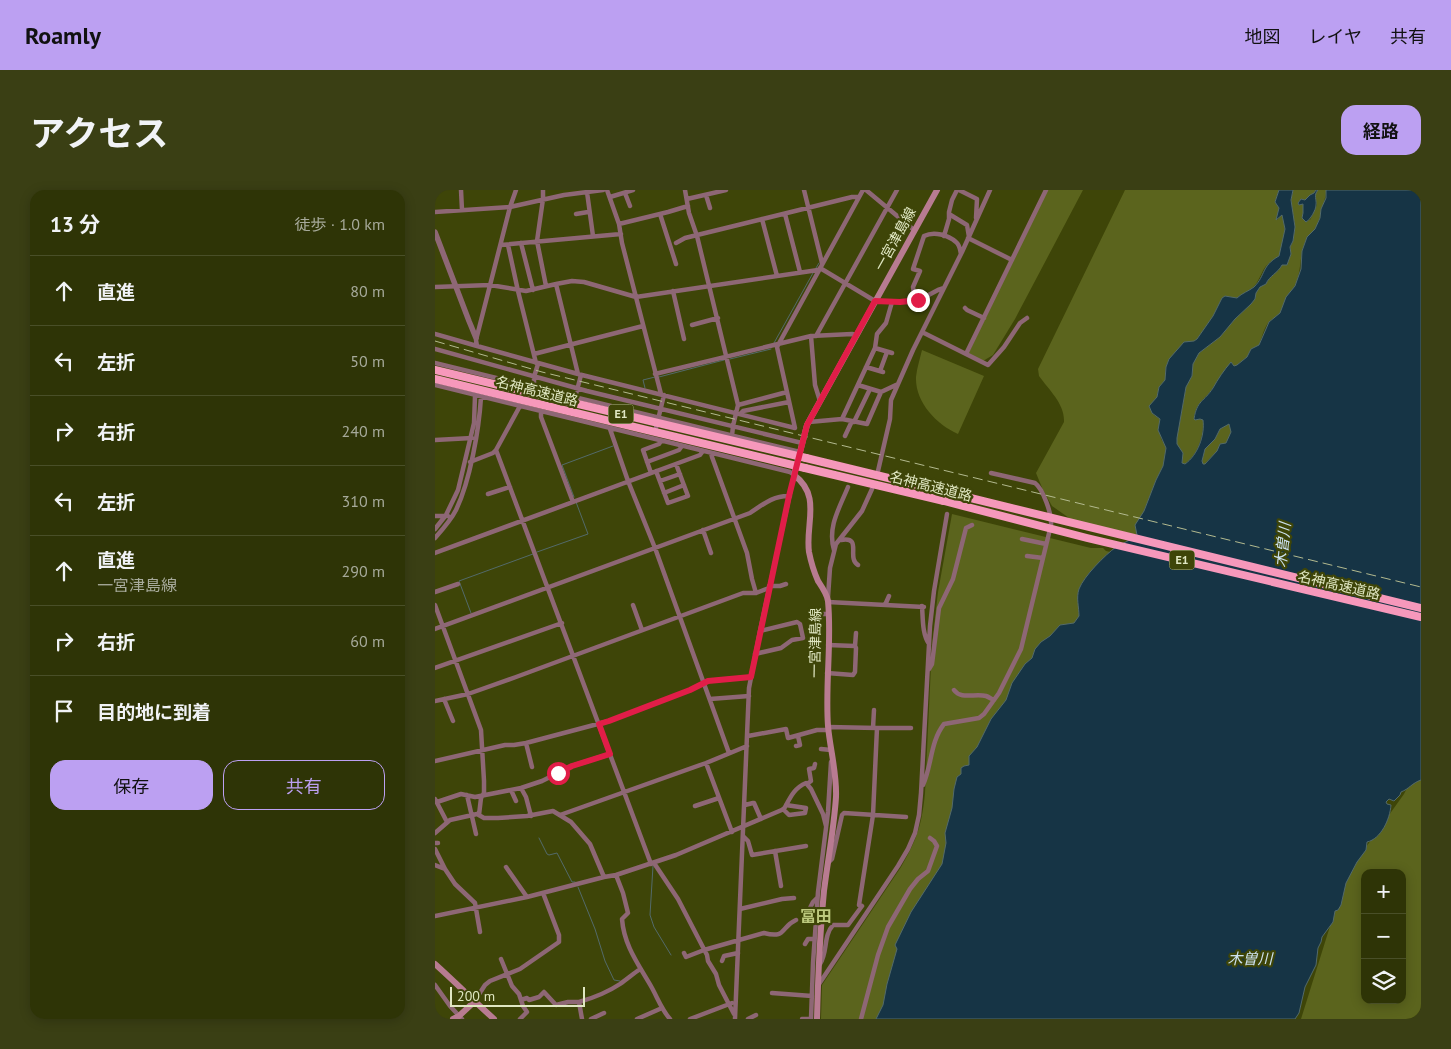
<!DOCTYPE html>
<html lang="ja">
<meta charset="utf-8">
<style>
:root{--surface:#2e3406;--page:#3a3f14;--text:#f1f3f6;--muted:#a7aa9b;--line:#494f28;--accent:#bca0f2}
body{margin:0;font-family:"PT Sans","Noto Sans JP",sans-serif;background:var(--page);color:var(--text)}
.controls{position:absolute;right:15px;bottom:15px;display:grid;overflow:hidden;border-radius:10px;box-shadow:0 2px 12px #0003}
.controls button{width:45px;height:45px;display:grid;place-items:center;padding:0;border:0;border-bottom:1px solid var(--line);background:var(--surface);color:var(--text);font:25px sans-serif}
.scale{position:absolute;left:15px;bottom:12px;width:135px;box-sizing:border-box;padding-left:5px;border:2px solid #e0e7c2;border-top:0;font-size:14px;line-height:18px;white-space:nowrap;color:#e0e7c2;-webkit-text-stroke:4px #3e4508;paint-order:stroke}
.stop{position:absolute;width:15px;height:15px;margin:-11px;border:4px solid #e11d48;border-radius:50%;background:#fff}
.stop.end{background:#e11d48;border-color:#fff;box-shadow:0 1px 5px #0008}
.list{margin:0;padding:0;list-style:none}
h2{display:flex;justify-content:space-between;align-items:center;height:65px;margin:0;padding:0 20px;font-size:21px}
h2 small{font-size:16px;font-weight:400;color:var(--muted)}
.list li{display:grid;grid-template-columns:32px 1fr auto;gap:15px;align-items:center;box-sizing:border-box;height:70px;padding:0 20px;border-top:1px solid var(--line)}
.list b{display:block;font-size:19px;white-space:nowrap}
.list p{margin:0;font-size:16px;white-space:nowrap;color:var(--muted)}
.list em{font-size:16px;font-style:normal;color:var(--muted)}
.actions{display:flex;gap:10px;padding:15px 20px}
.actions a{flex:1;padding:11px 0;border:1px solid var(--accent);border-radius:15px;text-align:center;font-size:18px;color:var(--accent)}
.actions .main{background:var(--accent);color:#111}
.icon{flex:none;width:28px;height:28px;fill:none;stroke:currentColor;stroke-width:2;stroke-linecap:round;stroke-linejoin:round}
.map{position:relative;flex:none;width:986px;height:829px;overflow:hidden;border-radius:15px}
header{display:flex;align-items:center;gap:30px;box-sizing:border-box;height:70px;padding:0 25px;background:var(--accent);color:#111}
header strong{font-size:24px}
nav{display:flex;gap:28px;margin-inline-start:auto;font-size:18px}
.intro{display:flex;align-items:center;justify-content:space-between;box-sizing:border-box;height:120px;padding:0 30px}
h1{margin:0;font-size:35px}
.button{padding:12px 22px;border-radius:15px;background:var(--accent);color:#111;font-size:18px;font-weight:700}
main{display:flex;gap:30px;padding:0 30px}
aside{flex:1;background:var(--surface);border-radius:15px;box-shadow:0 2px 12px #0003}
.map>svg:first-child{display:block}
</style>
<header>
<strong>Roamly</strong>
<nav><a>地図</a><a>レイヤ</a><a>共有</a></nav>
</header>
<div class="intro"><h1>アクセス</h1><a class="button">経路</a></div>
<main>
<aside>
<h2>13 分<small>徒歩 · 1.0 km</small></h2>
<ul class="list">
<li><svg class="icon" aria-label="ahead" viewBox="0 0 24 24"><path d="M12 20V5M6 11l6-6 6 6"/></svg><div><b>直進</b></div><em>80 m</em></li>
<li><svg class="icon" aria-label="left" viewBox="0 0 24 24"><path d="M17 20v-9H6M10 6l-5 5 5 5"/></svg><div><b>左折</b></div><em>50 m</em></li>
<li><svg class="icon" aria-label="right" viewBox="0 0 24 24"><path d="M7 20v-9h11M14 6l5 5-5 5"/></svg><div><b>右折</b></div><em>240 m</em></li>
<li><svg class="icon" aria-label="left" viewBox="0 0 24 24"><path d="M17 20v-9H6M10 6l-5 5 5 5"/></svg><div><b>左折</b></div><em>310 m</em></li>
<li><svg class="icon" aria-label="ahead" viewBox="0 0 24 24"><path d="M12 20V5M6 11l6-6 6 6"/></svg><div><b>直進</b><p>一宮津島線</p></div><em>290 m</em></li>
<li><svg class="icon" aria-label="right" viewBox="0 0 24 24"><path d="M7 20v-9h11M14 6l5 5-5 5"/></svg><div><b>右折</b></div><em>60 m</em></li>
<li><svg class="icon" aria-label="arrive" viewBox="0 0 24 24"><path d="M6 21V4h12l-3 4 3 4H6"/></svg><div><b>目的地に到着</b></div></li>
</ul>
<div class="actions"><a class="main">保存</a><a>共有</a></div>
</aside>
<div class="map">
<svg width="986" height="829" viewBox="0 0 986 829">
<rect width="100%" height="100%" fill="#3e4508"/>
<path fill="#5b641d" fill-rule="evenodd" d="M 612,0 L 648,0 L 580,129 L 558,165 L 548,171 L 533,164 Z
M 690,0 L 844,0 L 840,12 L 844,18 L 842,30 L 847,24 L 850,39 L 846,63 C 842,69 836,71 831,76 C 827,81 825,88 821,94 C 817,100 808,103 802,108 L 790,106 L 787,108 L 778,126 L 762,149 L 734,169 L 731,177 L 730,190 L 724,197 L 722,207 L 714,217 L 719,225 L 725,229 L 724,233 L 726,249 L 730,255 L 731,258 L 728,276 L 721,290 L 710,318 L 702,345 L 637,330 L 617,316 L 608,300 L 601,283 L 629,232 C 630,214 614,200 604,186 L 603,179 Z
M 858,0 L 881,0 L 879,3 L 870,10 L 866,9 L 863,13 L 864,15 L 868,14 L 868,25 L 875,30 L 882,15 L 880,3 L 883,0 L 891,0 C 891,7 885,30 881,37 C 878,42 873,46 870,52 C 864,66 867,83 859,97 C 857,102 854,105 851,110 C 849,114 847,120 844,124 C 841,128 836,129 833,133 C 828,140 827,148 824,155 L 816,159 L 812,167 L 802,175 L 799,176 L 796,172 C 790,181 784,189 777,199 C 769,211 761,212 759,229 L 765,229 L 768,230 C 769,245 763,265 750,274 L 747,273 L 748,263 L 743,257 L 741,251 L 751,197 L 757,186 L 758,174 L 764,163 L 785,147 L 800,129 L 816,114 L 820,109 L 821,103 L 825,96 L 831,94 C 834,86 843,83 847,75 L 852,75 L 856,64 L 855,57 L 857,54 L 860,37 L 856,10 Z
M 487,160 L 549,186 L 523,244 C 501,234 480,212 481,187 C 482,177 485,169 487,160 Z
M 794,233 C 795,236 796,239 796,242 C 796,253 777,264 770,274 L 768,274 L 767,271 L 770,259 L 780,249 L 785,239 Z
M 517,324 L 656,358 L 668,358 L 671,361 L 680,363 L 650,420 L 545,553 L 535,572 L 514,649 L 507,677 L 447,829 L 386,829 L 387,795 L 466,677 C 482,650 487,634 490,603 L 497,455 L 503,402 Z
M 986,570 L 986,829 L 866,829 L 911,685 L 969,604 ZM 930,683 L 967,683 L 967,810 L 930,810 Z"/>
<path fill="#163445" stroke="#536a6a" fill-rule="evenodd" d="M 844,0 L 858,0 L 856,10 L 860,37 L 858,51 L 855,57 L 856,64 L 852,75 L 847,75 C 843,83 834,86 831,94 L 825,97 L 821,103 L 820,109 L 816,114 L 800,129 L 785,147 L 764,163 L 758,174 L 757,186 L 751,197 L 742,248 L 742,254 L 748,263 L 747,273 L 750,274 C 763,265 770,245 768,230 L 765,229 L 760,230 L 759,229 C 762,210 769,212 778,198 C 783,189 789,180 796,172 L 799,176 L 802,175 L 812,167 L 816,159 L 824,155 L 834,132 L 845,123 L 851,107 L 860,96 L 866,79 L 867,61 L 872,47 L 880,39 L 885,28 L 886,19 L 891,8 L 891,0 L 986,0 L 986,590 C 977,593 974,599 966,602 L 965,605 L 959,611 L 954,609 L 951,612 L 952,614 L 956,615 C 955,629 946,649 932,652 L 931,660 L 922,672 L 911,693 L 906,715 L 903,720 L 900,721 L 898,732 L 887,747 L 886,752 L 883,758 L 881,775 L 870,797 L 864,823 L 860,829 L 441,829 L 448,815 L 452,794 L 462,759 L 460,755 L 476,722 L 507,674 L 511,653 L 510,643 L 517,618 L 519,599 L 522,587 L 526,584 L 526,578 L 529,576 L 534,575 L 534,566 L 542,557 L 556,529 L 571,510 L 577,493 L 590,474 L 597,468 L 600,459 L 606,452 L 615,446 L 625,435 L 639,433 L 644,426 C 644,417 641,408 644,399 C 649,386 670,365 681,357 C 688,353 696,350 702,345 L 700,335 L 709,321 L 721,290 L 728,276 L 731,258 L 723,240 L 725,229 L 717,223 L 714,216 L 722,207 L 724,197 L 730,190 L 731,177 L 734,169 L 749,152 L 759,151 L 762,149 L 778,126 L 787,108 L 790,106 L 802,108 C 807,103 814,101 819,97 C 831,85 826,76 844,66 L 850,39 L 847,25 L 841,30 L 844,18 L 840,12 ZM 794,234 L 796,242 L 791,253 L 785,254 L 782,261 L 770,274 L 768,274 L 767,271 L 770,259 L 780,249 L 785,239 Z
M 881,0 L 883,0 C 878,6 882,9 881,15 C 881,20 875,30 871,32 L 867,28 L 868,23 L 868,14 L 864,15 L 863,13 L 866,9 L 870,10 L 875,5 L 879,3 Z"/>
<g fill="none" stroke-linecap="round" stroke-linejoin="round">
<path stroke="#536a6a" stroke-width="1" d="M 381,78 L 384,73
M 339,153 L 378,83
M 295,169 L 336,159
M 224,187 L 289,170
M 210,198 L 208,190 L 220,187
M 139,307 L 127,275 L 178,256
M 102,362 L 153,344 L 141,312
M 36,423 L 24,391 L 98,364
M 104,648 L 112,664 L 114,665 L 122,663 L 137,692 L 140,692
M 218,676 L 215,725 L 219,737 L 236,765
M 143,697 L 160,739 L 170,771 L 179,790 L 185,791"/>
<path stroke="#8e6775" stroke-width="4.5" d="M 26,0 L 27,20
M 81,0 L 75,17 L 41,150 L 42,156 L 143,184 L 360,238 L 342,157 L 428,0
M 108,0 L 108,9 L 102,51 L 111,96
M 172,0 L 184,34 L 187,53 L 226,204
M 250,0 L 254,23 L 262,46 L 303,215 L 298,236 L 297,246
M 369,0 L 387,73
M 431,0 L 479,40
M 524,0 L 542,9 L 541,28
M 152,2 L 158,46
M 190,3 L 195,16
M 271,5 L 275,18
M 175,7 L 198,0
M 252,9 L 291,0
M 0,22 L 75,17 L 129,5 L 168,0
M 141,24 L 153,22
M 225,24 L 241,74
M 350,24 L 365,82
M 514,24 L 532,35 L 534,47
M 327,29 L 342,86
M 184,34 L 233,22 L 253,16
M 509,46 L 514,29 L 514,22 L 517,10 L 522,0
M 533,48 L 577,70
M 86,53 L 98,100
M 241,53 L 250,48 L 417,7 L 423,7
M 66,55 L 186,44
M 73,55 L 83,101 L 101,173
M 385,78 L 440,111 L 475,112 L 488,108 L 503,100 L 509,98
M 121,94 L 143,184
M 0,97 L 55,95 L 91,101 L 121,94 L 137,91 L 149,92 L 201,107 L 383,80
M 238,101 L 249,149
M 480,111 L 478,97 L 485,81 L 478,79 L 489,46 C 499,41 513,45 521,52 C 525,55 525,60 526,64
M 530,118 L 532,120 L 549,128
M 257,135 L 283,128
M 487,142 L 553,175 L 569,157 L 585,133 L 592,128
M 0,144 L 42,156
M 376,146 L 380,195 L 385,211
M 381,146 L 462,0
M 440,158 L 457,163
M 0,159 L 152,201 L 367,253
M 99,164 L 208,136
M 531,164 L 611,0
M 0,173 L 365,262
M 431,177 L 448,182
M 445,181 L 452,162
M 220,184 L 376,146 L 417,144 L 421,145
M 0,195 L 355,282 L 359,285 L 325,441 L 314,498 L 300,829
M 423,195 L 446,202 L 463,194
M 99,197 L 99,187 L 103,174
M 446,202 L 432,234 L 407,229 L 440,158 L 442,144 L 451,133 L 457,112
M 140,208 L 146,185
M 303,215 L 352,202
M 106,222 L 106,227 L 138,312
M 305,224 L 308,221 L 354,212
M 374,232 L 407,229
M 419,232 L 435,199
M 175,239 L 193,291 L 220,358 L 294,563
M 220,242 L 229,205
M 410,246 L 417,231
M 0,250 L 37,248
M 61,260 L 216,674
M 276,263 L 277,267 L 312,363 L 317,389 L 321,403
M 35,272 L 58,263 L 61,260 L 85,216
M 212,272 L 244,260 L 247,256
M 221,281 L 233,313 L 253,306 L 241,274
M 443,281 L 455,229 L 456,210 L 478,160 L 527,62 L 555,0
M 216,283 L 208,260 L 224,254 L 226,251
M 225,291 L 245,284
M 229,303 L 249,295
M 53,304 L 75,297
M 0,326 L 13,326
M 0,339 L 11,325 L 23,300 L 39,233 L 40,206
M 268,340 L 276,363
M 0,348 C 8,339 16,330 21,320 C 35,291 44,240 46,207
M 587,349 L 611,354
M 406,350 C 428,346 411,368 423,375
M 399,360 C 392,337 405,317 413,297
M 0,363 L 265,265 L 268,261
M 592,366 L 608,368
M 334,396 L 345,396 L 351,394
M 0,402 L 23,394
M 393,407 L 395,378 L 401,354 L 427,321 L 437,299
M 393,412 L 489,417
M 0,415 L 46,540 L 49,591 L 49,603 L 46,608 L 44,625
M 198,415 L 207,440
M 450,415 L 454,406
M 487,416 C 488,428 487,444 494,454
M 386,424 L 393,424
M 0,439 L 315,323 C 327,315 339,305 355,306
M 420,456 L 421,443
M 320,464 L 346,458 L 357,450 L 368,448 L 365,434 L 362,432 L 325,441
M 0,478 L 127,433
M 494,479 L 497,474 L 504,418 L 518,389 L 531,338 L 537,335
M 392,483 L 418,485 L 420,482 L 421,458 L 420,456 L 393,455
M 519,500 C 526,510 540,503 551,506 C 554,507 556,509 559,510
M 9,509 L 18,531
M 275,509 L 314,506
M 0,511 L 33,504 L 81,487 L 308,403 L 321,403 L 334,398
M 438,538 L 439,520
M 442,538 L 476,538
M 313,546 L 351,539 L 353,548 L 382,540 L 394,540
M 91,553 L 97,577
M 361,556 L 365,555 L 363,546
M 386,559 L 396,560
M 0,571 L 70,555 L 79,555 L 91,553 L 174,531 L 255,500 L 273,491 L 316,487
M 271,573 L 297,642
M 372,594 L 376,591 L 374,579 L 379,578 L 380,574
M 488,595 C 497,575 495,552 509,534 L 544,528 L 549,524 L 564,503 L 586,459 L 616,335 C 617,324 608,299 600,293 L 556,283
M 86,598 L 91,607 L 96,626
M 76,600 L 81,611
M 32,605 L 41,644
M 0,609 L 12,632
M 2,612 L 26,604 L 40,607 L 86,598 L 107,591 L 137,576 L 175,564
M 310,615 L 318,613 L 319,613 L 326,629
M 260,616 L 284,608
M 348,619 L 354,625 L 370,623 L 371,618 L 351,615
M 125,625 L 271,573 L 312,556
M 0,643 L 15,630 L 42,624 L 49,628 L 63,628 L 92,626 L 118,621 L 136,632 L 155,654 L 169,687
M 308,646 L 313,651 L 317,665 L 371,656
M 0,653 L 3,653
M 0,659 L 10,679 L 20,694 L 40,713 L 45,742
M 340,661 L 346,696
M 394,672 L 397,669 L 407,625 L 409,623 L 471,627
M 219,673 L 243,709 L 272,765 L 273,771 L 281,784 L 284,795 L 299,824
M 0,675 L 10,679
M 71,677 L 92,707
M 181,685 L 188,703 L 193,723 L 187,729 C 189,756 204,775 217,798 C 223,809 227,820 235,829
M 305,719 L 347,709 L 359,708
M 374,720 L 378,712 L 382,708
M 0,726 L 92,707 L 169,687 L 181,685 L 241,665 L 349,619 C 355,608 359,598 371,593 L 376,599 L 388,624 L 391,636
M 370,754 L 373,749 L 379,749
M 249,763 L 251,767 L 269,760 L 329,743 C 352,749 345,737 361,730
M 66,769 L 77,796 L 84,804 L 88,816 L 92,822 L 85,829
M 287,771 L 289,766 L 303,763
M 385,774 C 393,762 388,746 398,735 L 413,735 L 427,716 L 424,715 L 438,625 L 442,538 L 393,537
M 384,794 L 463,676 L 473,659 L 480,643 L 484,625 L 486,603 L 495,436 L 499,401 L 512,324
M 0,795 L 15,816 L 27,829
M 337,803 L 377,806
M 86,810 L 92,808 L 94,810 L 104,807 L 109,802 L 121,815 L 133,812 L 144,812
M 39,812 L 50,795 L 55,791 L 85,779 L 124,752 L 124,745 L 108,703
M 147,829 L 144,812 C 158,808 173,802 185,794 C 192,789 198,784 205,779
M 156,829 L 169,823
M 202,829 L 227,818
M 255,829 L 297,813
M 313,829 L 321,825
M 367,829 L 375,829
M 376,829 L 378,773 L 383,702 L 393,622 L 396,572
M 426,829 L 443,765 L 453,737 L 475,699 L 483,689 L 493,681 L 502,656 L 499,651 L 495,648"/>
<path stroke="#8e6775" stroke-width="5.5" d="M 0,42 L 34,131 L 41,148"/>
<path stroke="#b87b91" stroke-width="6" d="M 0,774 C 20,792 39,811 59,829
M 18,829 L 24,826 L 39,812
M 382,829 C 383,786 385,743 389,701 C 393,669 399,638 401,607 C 402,583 395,559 393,536 C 390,494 397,452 393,411 C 392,404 387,397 383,391 C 379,382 376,372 374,362 C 370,334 387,306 359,285 L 372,235 L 378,224 L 502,0"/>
<path stroke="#f698bb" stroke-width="8" d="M 371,268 L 511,302
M 370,278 L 509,311"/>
<path stroke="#b3ba8f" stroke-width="1" stroke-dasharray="10 5" stroke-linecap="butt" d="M 0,151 L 107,182 L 986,397"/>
<path stroke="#f698bb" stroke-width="8" d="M 0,180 L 371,268
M 0,189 L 370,278
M 511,302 L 986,418
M 509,311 L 652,348 L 986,427"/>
</g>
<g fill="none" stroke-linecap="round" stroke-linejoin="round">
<path stroke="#e11d48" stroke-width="6" d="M 123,583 L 137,576 L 175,564 L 164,534 L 174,531 L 255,500 L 273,491 L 316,487 L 354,306 L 372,235 L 440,111 L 465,112 L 483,110"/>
</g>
<g text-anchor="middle" stroke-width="4.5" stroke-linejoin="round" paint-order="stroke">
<g fill="#3e4508" stroke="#afb68a" stroke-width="1">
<rect x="173.5" y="214.5" width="25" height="19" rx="4"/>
<rect x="734.5" y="360.5" width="25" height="19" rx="4"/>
</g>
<g font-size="12" font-weight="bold" fill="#e0e7c2">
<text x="186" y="228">E1</text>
<text x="747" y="374">E1</text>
</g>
<g font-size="14" fill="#e0e7c2" stroke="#3e4508">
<text transform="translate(460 49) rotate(-61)" y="5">一宮津島線</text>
<text transform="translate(102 201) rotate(14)" y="5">名神高速道路</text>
<text transform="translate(496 296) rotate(14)" y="5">名神高速道路</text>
<text transform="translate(904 395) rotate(13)" y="5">名神高速道路</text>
<text transform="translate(380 453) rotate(-89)" y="5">一宮津島線</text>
</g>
<g font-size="15" font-style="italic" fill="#cce1ef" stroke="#3e4508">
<text transform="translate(848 355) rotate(-84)" y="5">木曽川</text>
<text x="815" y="774">木曽川</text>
</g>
<g font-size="16" font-weight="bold" fill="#bcc97d" stroke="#3e4508">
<text x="381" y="732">冨田</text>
</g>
</g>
</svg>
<div class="controls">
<button>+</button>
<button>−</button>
<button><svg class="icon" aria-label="layers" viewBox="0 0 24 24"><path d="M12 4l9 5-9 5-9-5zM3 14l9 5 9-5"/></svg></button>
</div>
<div class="scale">200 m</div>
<div class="stop" style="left:123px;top:583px"></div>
<div class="stop end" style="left:483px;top:110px"></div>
</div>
</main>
